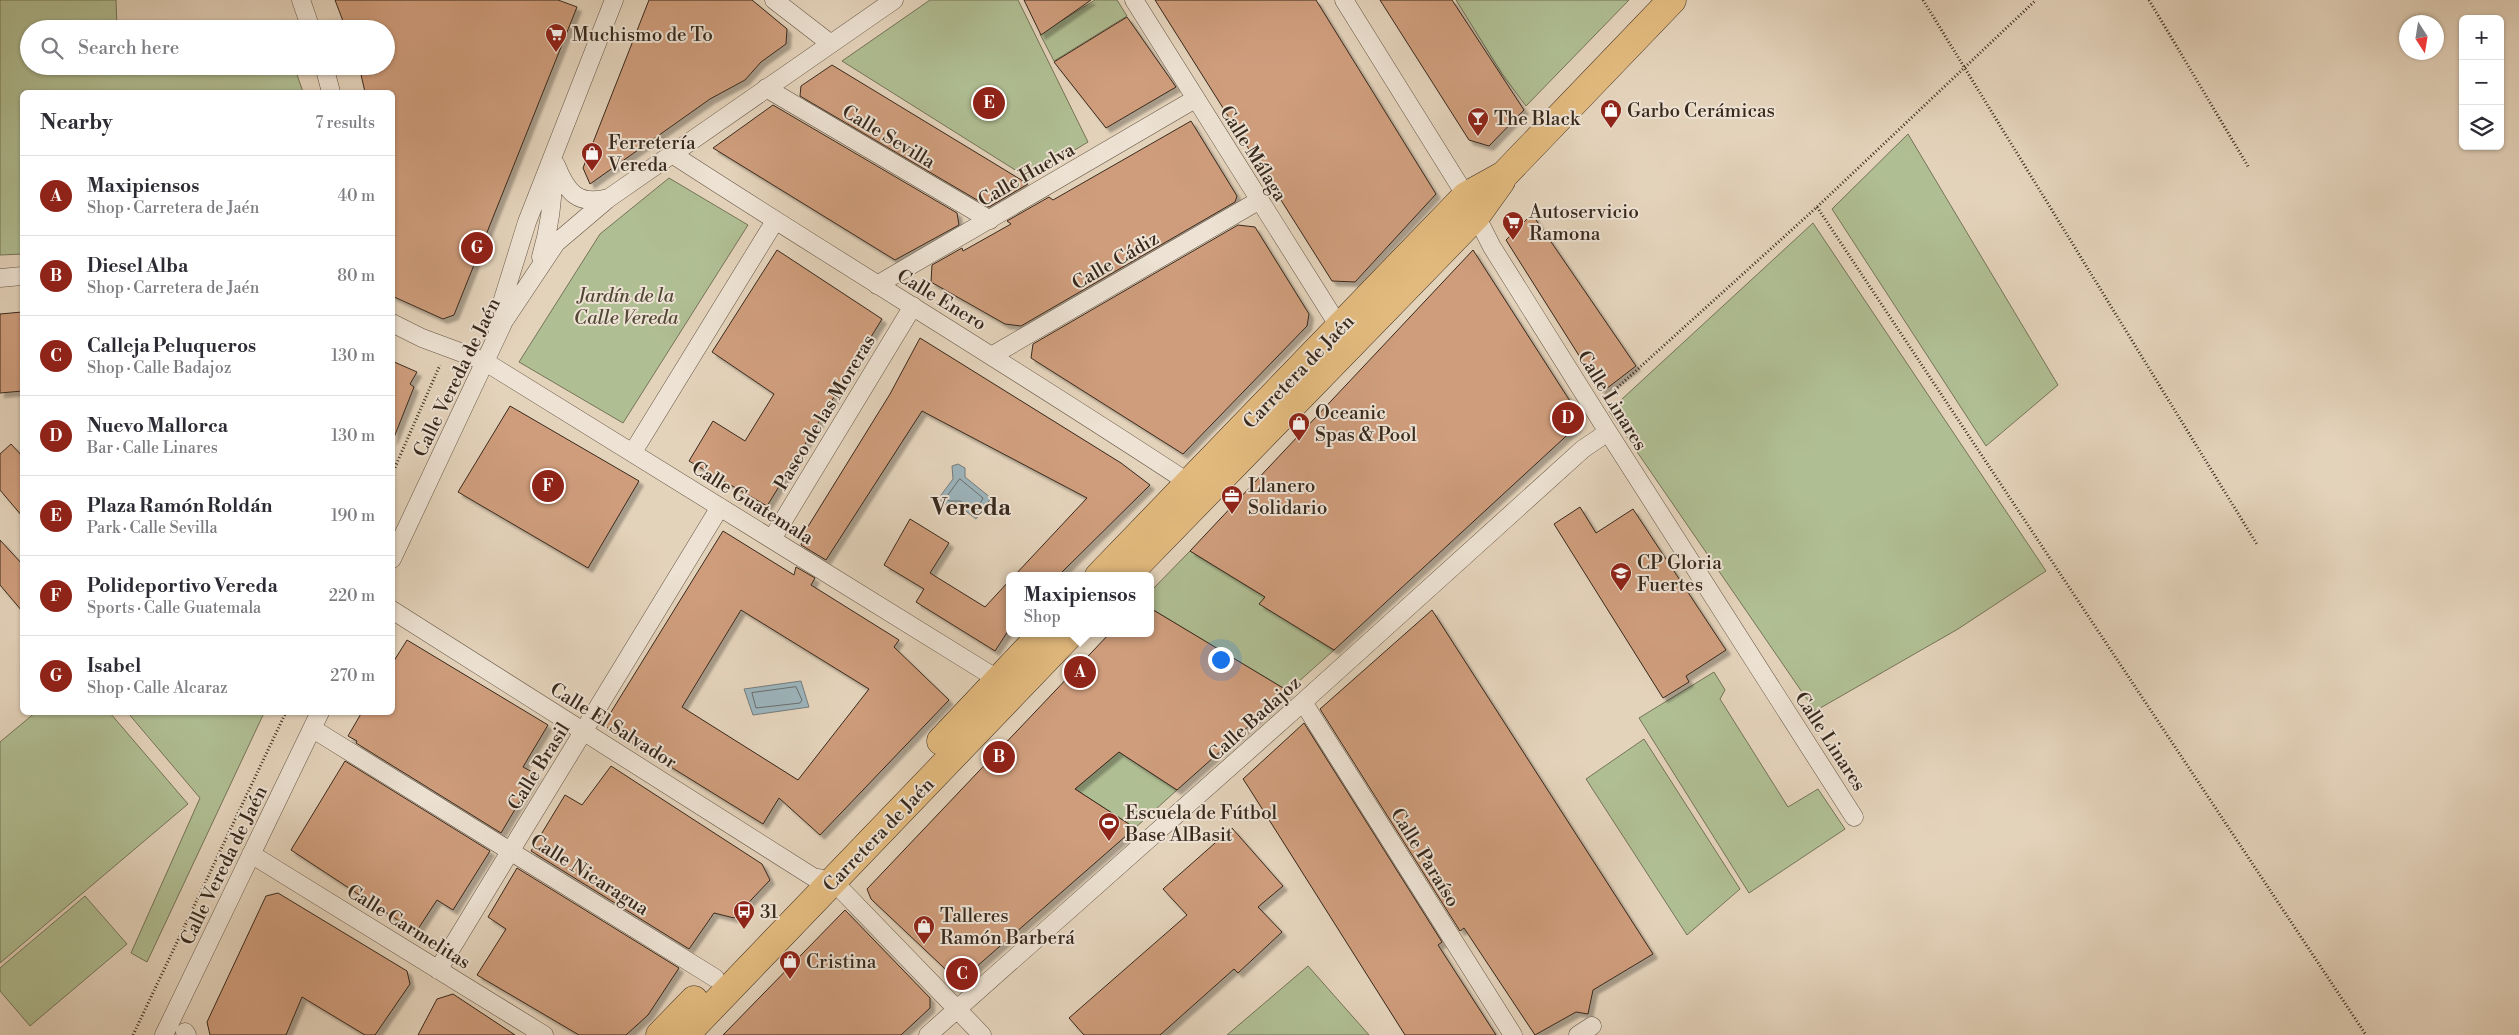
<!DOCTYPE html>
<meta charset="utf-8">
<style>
:root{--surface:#fff;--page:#f7f7f7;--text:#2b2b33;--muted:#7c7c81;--line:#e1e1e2;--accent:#8f2418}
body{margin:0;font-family:"Libre Bodoni",serif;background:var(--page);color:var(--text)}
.controls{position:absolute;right:15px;top:15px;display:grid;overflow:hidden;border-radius:8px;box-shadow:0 1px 4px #0004}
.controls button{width:45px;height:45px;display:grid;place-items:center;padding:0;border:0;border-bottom:1px solid var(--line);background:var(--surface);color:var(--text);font:25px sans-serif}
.compass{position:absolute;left:2399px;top:15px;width:45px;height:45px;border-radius:50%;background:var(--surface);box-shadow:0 1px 4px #0004;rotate:168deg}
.you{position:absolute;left:1220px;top:659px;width:18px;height:18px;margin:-12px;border:4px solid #fff;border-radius:50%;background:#1a73e8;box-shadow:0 0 0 8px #1a73e833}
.badge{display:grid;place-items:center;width:32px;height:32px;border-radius:50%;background:var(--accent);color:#fff;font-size:16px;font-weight:700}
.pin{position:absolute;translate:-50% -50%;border:2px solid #fff;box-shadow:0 1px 5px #0006}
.popup{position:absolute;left:1006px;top:572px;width:148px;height:65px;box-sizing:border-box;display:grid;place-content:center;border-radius:8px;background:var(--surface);filter:drop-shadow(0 1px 4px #0005);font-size:16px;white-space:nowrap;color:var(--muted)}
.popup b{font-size:19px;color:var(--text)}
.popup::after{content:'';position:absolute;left:50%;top:100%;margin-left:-10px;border:10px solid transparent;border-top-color:var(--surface)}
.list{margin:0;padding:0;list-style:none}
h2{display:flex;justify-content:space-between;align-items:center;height:65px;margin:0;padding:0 20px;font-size:21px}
h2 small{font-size:16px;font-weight:400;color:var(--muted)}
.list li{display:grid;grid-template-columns:32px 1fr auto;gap:15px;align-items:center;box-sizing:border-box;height:80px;padding:0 20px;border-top:1px solid var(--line)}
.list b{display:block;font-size:19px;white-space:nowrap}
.list p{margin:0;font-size:16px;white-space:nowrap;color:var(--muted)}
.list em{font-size:16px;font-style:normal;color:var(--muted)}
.icon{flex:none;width:28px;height:28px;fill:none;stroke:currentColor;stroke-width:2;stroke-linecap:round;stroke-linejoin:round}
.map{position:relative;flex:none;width:2519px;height:1035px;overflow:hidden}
.search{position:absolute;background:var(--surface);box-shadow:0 1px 4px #0004;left:20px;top:20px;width:375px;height:55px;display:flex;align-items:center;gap:12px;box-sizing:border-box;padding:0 18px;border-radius:28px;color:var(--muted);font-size:19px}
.panel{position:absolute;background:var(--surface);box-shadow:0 1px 4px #0004;left:20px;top:90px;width:375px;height:625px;border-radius:8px}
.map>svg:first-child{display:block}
</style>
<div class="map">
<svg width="2519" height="1035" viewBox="0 0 2519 1035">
<defs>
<filter id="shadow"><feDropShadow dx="4.5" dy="4.5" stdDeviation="1" flood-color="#0004"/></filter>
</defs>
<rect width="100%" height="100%" fill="#e4d3bb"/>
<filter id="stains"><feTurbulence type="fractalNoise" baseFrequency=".004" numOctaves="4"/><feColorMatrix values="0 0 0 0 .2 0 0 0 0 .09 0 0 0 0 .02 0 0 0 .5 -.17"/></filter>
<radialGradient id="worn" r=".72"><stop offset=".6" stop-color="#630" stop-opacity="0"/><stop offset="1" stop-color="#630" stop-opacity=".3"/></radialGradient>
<path fill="#b0be93" stroke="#747458" d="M 0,0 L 116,0 L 117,29 L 29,29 L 29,66 L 294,66 L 303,92 L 22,92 L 22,254 L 0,255 Z
M 930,0 L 1018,0 L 1088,142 L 1028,178 L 842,61 Z
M 1095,0 L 1117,0 L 1127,16 L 1054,61 L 1040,34 Z
M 1456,0 L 1629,0 L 1526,106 L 1502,74 Z
M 1908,134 L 2058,385 L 1986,446 L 1832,209 Z
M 669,178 L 748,225 L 623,423 L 519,362 L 600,234 Z
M 1813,223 L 2046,571 L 1958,629 L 1815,711 L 1609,411 Z
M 1190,551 L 1265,597 L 1260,604 L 1334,650 L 1288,691 L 1150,608 L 1150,592 Z
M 1714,672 L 1725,690 L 1720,699 L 1788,807 L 1818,789 L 1845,829 L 1749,893 L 1639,718 Z
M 36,712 L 110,713 L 188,804 L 0,963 L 0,742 Z
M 128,713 L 264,713 L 147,962 L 131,953 L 200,798 Z
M 1644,739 L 1740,889 L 1687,935 L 1586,779 Z
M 1119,752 L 1177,790 L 1135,828 L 1075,789 Z
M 85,896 L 127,944 L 30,1026 L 0,991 L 0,968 Z
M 1308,966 L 1369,1035 L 1227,1035 Z"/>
<path fill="#9cb4bc" stroke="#747c7c" d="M 958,464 L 965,468 L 965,477 L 991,498 L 976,519 L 958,505 L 948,506 L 941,501 L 941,495 L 953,479 L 952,466 Z
M 801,681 L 809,707 L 753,715 L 744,689 Z"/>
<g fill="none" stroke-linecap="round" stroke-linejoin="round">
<path stroke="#6a6e6c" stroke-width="1" d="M 960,479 L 983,498 L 976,511 L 960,501 L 949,501 L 946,498 Z
M 796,687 L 802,700 L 800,703 L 756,708 L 752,693 Z"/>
</g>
<path fill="#cf9d7c" stroke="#38291d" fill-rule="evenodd" filter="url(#shadow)" d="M 335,0 L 558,0 L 577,7 L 454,315 L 443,319 L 392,296 L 392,92 L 365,92 L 359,66 L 386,66 L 386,29 L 346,29 Z
M 649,0 L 752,0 L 787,29 L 786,44 L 761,62 L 745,80 L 710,99 L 590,184 L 583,168 Z
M 1024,0 L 1091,0 L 1041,35 Z
M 1155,0 L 1316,0 L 1436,194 L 1355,282 L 1332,281 Z
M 1380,0 L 1452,0 L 1524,110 L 1489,146 L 1469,140 Z
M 1127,17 L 1176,87 L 1106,128 L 1054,62 Z
M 832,65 L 1028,184 L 989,207 L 800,96 L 801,86 Z
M 773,105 L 957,213 L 959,225 L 895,260 L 713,148 Z
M 1191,121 L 1237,196 L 1235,202 L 1021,326 L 1005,324 L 931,282 L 932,265 L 962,248 L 963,251 L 1011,224 L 1007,221 L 1049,197 L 1053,200 Z
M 1532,214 L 1636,366 L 1602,392 L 1506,240 Z
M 1238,225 L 1255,227 L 1309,314 L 1307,326 L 1183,454 L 1031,358 L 1033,344 Z
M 777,250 L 882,319 L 767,506 L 689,461 L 713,421 L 745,441 L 774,394 L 712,352 Z
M 1473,250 L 1577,412 L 1576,427 L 1334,650 L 1259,604 L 1265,597 L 1190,551 Z
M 22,312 L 22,391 L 0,393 L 0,314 Z
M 920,338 L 1121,463 L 1150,485 L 1058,576 L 1014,576 L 1087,498 L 922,411 L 826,560 L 801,545 L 804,533 L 890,394 Z
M 392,361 L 417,372 L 410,384 L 414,387 L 393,440 Z
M 510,406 L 639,481 L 588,568 L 458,492 Z
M 11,444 L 22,456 L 22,516 L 0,490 L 0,454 Z
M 1580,507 L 1596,533 L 1633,509 L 1726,650 L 1686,676 L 1689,682 L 1663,698 L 1554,524 Z
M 910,519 L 949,543 L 930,573 L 985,607 L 1010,580 L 1010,628 L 995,651 L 916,602 L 924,589 L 884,565 Z
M 723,531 L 794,575 L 796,567 L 815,578 L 811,585 L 899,640 L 894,647 L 949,700 L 820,835 L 779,798 L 763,824 L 603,725 ZM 741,610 L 869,689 L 798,780 L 682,707 Z
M 0,540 L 22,564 L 22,611 L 0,585 Z
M 1150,608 L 1288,691 L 1177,790 L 1119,752 L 1075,789 L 1135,828 L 959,982 L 871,899 L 867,889 L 1110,633 L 1150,633 Z
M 1432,610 L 1653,954 L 1593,990 L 1588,1014 L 1576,1012 L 1535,1035 L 1464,928 L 1460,931 L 1320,709 Z
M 407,640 L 548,725 L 523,767 L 536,774 L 501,833 L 356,743 L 357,741 L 348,736 L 362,712 L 392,712 L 392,664 Z
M 1304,723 L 1442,942 L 1438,945 L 1496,1035 L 1405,1035 L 1249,788 L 1243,779 Z
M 345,761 L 490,851 L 453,910 L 437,900 L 416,932 L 291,850 Z
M 611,766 L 762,864 L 770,880 L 734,918 L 714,913 L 689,949 L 531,851 L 565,795 L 582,805 Z
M 1232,828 L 1283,886 L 1258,907 L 1282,932 L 1238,973 L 1234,969 L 1160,1035 L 1084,1035 L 1069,1018 L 1187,915 L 1163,889 Z
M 517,868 L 679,968 L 648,1015 L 626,1035 L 579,1035 L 477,975 L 506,929 L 488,917 Z
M 278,893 L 407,971 L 410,984 L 375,1035 L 365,1035 L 302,997 L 286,1035 L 210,1035 L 207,1022 L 266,896 Z
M 845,910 L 930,998 L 930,1008 L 901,1035 L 723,1035 Z
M 453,994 L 515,1035 L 418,1035 L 437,999 Z"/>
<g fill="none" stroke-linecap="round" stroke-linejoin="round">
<g stroke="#635444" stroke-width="19">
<path id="street" d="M 301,0 L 311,29
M 774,0 L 831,44
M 1134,0 L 1340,328
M 1344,0 L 1466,196 L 1492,247 L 1608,432 L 1854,817
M 324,66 L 331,92
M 766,88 L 990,220
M 672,154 C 843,265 1018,370 1189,483
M 556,165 C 567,193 578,206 609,198
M 541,257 C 550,226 554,198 553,165
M 0,278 L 22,276
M 877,285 L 1195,99
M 392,323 L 422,338 L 484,361 L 1007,685
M 495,325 L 527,222 L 614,0
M 993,355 L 1258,201
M 633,452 L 775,221
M 772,539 L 913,306
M 392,559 L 504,321 L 556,243 L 609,198 L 894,0
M 392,610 L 813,877 L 833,881 L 982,1035
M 1303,702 L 1513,1035
M 313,729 L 715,978
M 251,854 L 544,1035
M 438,970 L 720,507
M 185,1032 L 187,1035
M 164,1035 L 320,712
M 928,1035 L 1303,702 L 1583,449 L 1608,432
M 1578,1035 L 1592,1026"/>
</g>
<g stroke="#38291d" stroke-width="29">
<path id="primary" d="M 1099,576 L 1466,196 L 1504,175
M 1126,576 L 1448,245 L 1476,216 L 1501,181
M 941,741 L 1043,633
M 660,1035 L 694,1000
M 685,1035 L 1071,633"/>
</g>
<g stroke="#38291d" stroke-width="29">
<path id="highway" d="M 1504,175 L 1672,0"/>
</g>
<path stroke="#38291d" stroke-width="3" stroke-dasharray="1 2.5" stroke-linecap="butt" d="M 1923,0 L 2258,546
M 2149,0 L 2249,168
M 1817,207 L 2366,1035
M 1607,397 L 1817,207 L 2036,0
M 392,474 L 440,365
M 133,1035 L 286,712"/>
<use href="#street" stroke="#ede2d3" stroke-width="18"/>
<use href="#primary" stroke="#e2ba7e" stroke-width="28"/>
<use href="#highway" stroke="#e2ba7e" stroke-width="28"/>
</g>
<defs>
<g id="supermarket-pin" transform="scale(1.125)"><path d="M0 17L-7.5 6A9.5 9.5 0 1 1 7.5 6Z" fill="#8f2418" stroke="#ede2d3"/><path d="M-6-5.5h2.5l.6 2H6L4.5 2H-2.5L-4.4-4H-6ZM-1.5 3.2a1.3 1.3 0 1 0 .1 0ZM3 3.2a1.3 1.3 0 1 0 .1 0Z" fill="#fff"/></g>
<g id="shop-pin" transform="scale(1.125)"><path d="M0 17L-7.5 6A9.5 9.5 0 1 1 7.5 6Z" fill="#8f2418" stroke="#ede2d3"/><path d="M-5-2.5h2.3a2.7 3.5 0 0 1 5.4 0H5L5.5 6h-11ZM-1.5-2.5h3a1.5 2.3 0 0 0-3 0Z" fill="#fff"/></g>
<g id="bar-pin" transform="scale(1.125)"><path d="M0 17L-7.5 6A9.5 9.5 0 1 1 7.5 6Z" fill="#8f2418" stroke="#ede2d3"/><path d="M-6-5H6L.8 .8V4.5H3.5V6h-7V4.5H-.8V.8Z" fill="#fff"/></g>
<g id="office-pin" transform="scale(1.125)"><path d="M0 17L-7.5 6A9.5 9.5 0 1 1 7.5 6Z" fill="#8f2418" stroke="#ede2d3"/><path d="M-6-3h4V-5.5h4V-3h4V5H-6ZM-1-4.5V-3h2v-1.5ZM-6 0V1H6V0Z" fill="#fff"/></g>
<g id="school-pin" transform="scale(1.125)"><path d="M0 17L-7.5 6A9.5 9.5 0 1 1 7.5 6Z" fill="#8f2418" stroke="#ede2d3"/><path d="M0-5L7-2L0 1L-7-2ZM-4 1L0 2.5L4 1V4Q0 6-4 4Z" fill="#fff"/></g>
<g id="stadium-pin" transform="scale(1.125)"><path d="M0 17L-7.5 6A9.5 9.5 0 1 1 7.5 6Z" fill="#8f2418" stroke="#ede2d3"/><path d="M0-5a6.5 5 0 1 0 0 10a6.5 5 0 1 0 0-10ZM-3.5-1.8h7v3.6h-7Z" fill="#fff"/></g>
<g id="bus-pin" transform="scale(1.125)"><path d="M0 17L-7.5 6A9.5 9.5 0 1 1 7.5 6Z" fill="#8f2418" stroke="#ede2d3"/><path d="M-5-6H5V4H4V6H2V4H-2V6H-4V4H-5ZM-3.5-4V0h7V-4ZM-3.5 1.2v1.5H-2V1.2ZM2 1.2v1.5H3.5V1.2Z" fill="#fff"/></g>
</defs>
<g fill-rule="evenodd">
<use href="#supermarket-pin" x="556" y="34"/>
<use href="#shop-pin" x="1611" y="110"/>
<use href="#bar-pin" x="1478" y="118"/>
<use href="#shop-pin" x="592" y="153"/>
<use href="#supermarket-pin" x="1513" y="222"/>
<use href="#shop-pin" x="1299" y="423"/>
<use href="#office-pin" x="1232" y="496"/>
<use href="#school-pin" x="1621" y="573"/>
<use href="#stadium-pin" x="1109" y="823"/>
<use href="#bus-pin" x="744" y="911"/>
<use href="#shop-pin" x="924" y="926"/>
<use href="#shop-pin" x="790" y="961"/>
</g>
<g text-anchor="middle" stroke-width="4" stroke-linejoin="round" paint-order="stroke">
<g font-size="19" fill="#38291d" stroke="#ede2d3" text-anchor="start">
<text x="572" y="41">Muchismo de To</text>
<text x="1627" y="117">Garbo Cerámicas</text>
<text x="1494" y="125">The Black</text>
<text x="608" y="149">Ferretería<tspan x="608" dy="22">Vereda</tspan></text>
<text x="1529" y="218">Autoservicio<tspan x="1529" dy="22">Ramona</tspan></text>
<text x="1315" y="419">Oceanic<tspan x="1315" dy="22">Spas &amp; Pool</tspan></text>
<text x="1248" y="492">Llanero<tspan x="1248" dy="22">Solidario</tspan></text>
<text x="1637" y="569">CP Gloria<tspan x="1637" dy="22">Fuertes</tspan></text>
<text x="1125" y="819">Escuela de Fútbol<tspan x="1125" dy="22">Base AlBasit</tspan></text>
<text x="760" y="918">31</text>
<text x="940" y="922">Talleres<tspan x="940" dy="22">Ramón Barberá</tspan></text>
<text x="806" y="968">Cristina</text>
</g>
<g font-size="19" fill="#38291d" stroke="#ede2d3">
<text transform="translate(889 136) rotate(31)" y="7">Calle Sevilla</text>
<text transform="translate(1254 153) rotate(58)" y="7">Calle Málaga</text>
<text transform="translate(1026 174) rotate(-30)" y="7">Calle Huelva</text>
<text transform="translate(1115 260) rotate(-30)" y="7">Calle Cádiz</text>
<text transform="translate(942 299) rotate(31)" y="7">Calle Enero</text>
<text transform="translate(1298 371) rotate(-46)" y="7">Carretera de Jaén</text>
<text transform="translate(456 377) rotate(-64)" y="7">Calle Vereda de Jaén</text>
<text transform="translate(1613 400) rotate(58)" y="7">Calle Linares</text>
<text transform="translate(824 412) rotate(-59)" y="7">Paseo de las Moreras</text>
<text transform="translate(753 502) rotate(32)" y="7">Calle Guatemala</text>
<text transform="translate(1254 718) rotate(-42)" y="7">Calle Badajoz</text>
<text transform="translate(614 725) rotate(32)" y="7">Calle El Salvador</text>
<text transform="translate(1831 741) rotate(57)" y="7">Calle Linares</text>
<text transform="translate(538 766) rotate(-58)" y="7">Calle Brasil</text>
<text transform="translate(878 834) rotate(-46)" y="7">Carretera de Jaén</text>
<text transform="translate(1426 857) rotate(58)" y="7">Calle Paraíso</text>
<text transform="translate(223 865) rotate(-64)" y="7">Calle Vereda de Jaén</text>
<text transform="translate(590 874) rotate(32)" y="7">Calle Nicaragua</text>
<text transform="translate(409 926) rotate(32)" y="7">Calle Carmelitas</text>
</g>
<g font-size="19" font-style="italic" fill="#504735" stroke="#ede2d3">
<text x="626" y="302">Jardín de la<tspan x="626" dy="22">Calle Vereda</tspan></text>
</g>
<g font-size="24" font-weight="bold" fill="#38291d" stroke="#ede2d3">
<text x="971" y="515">Vereda</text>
</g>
</g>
<rect width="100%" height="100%" filter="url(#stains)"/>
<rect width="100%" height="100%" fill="url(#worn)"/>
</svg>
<div class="controls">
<button>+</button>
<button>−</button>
<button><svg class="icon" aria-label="layers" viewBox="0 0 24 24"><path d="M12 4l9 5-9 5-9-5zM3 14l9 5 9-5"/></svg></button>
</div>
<svg class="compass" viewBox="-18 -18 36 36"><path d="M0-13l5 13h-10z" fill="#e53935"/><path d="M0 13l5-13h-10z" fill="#7c7c81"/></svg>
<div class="you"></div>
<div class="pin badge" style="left:1080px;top:672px">A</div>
<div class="popup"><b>Maxipiensos</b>Shop</div>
<div class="pin badge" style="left:999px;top:757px">B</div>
<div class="pin badge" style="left:962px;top:974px">C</div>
<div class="pin badge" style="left:1568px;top:418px">D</div>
<div class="pin badge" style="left:989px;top:103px">E</div>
<div class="pin badge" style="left:548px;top:486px">F</div>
<div class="pin badge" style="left:477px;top:248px">G</div>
<div class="search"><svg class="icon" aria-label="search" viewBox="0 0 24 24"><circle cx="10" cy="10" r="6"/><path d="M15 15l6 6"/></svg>Search here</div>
<section class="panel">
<h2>Nearby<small>7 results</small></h2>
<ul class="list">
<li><span class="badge">A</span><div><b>Maxipiensos</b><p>Shop · Carretera de Jaén</p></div><em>40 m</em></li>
<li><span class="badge">B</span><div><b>Diesel Alba</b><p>Shop · Carretera de Jaén</p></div><em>80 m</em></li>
<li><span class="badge">C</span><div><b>Calleja Peluqueros</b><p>Shop · Calle Badajoz</p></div><em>130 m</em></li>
<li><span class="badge">D</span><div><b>Nuevo Mallorca</b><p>Bar · Calle Linares</p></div><em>130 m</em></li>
<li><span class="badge">E</span><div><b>Plaza Ramón Roldán</b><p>Park · Calle Sevilla</p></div><em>190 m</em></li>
<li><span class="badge">F</span><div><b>Polideportivo Vereda</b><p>Sports · Calle Guatemala</p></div><em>220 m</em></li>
<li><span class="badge">G</span><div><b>Isabel</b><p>Shop · Calle Alcaraz</p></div><em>270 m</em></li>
</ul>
</section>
</div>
